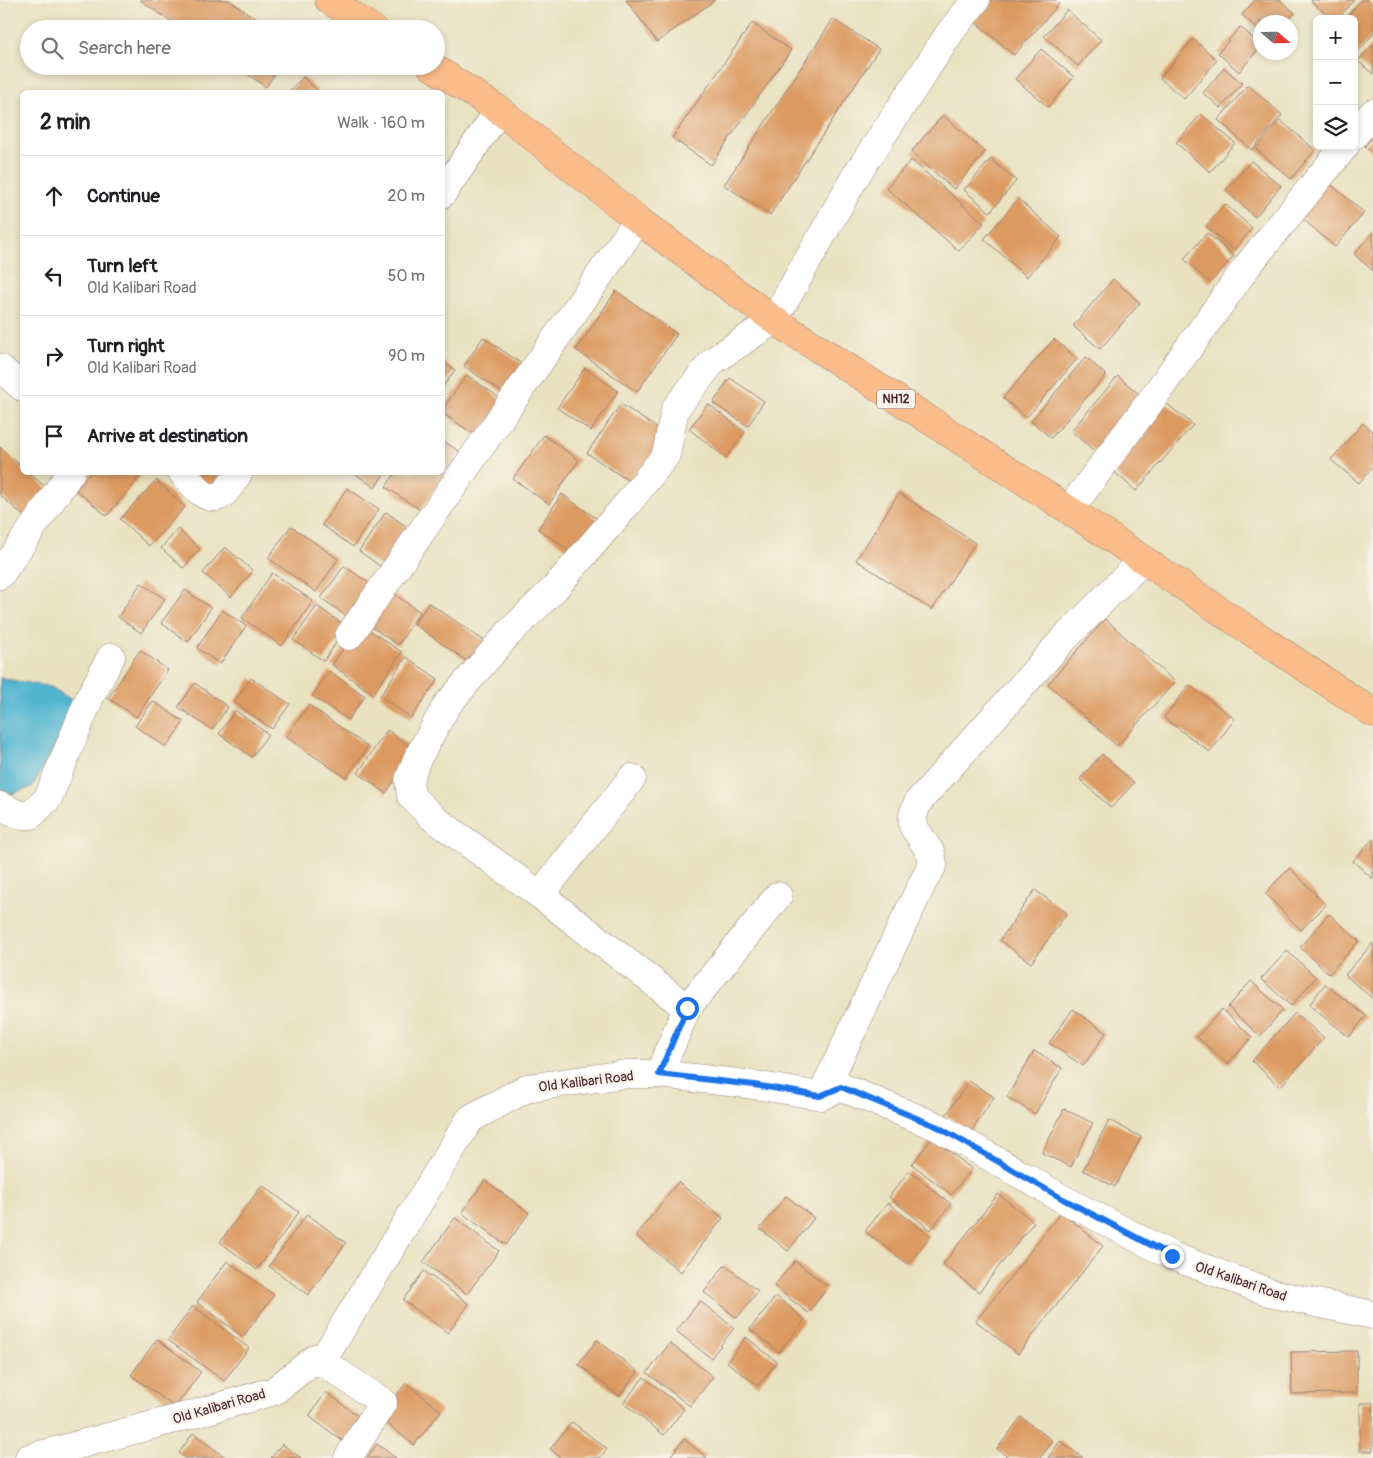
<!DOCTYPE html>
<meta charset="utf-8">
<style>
:root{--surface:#fff;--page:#f2f2f2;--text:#202124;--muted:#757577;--line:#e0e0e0}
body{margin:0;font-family:Pangolin,sans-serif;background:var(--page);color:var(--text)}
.controls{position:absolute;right:15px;top:15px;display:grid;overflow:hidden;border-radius:8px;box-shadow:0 2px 8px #0003}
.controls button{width:45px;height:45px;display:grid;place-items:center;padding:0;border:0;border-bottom:1px solid var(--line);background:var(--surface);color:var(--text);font:25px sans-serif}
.compass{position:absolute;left:1253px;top:15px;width:45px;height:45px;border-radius:50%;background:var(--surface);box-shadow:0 2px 8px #0003;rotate:110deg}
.stop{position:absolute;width:15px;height:15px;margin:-11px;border:4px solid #1a73e8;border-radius:50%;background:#fff}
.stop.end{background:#1a73e8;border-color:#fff;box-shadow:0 1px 5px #0008}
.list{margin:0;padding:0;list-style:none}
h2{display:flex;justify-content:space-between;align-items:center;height:65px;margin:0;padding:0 20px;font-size:21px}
h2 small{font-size:16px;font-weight:400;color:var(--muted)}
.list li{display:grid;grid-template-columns:32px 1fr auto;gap:15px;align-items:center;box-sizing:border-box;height:80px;padding:0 20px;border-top:1px solid var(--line)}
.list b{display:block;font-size:19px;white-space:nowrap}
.list p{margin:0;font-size:16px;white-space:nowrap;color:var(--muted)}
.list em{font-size:16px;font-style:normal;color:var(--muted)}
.icon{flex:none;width:28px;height:28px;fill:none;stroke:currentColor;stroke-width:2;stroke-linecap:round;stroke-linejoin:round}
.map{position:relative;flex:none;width:1373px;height:1458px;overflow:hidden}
.search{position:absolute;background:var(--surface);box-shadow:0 2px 8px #0003;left:20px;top:20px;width:425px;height:55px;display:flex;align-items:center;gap:12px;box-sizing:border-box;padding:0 18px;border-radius:28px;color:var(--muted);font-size:19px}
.panel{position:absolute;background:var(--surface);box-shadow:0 2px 8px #0003;left:20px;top:90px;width:425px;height:385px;border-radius:8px}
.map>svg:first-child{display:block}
</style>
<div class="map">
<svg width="1373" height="1458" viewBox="0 0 1373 1458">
<rect width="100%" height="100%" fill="#f7f3e8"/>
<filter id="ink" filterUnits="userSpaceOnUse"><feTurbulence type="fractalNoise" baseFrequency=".02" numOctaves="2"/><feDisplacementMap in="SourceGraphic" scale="10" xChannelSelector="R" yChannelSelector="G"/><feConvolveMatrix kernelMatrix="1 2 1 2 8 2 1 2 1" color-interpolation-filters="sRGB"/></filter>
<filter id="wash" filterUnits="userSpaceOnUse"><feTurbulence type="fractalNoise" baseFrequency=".0096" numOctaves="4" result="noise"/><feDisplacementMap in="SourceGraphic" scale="20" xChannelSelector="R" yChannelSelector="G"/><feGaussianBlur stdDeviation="1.12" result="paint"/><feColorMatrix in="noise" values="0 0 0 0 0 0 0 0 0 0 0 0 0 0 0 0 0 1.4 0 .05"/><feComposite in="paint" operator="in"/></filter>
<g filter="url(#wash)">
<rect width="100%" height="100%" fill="#e9e1bf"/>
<path fill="#51b5d0" stroke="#4e6a7e" d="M 0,678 L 51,687 L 78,704 L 32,787 L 11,794 L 0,788 Z"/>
<g id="blocks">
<path fill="#dc9a61" d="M 140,0 L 229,0 L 271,29 L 182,29 Z
M 626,0 L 715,0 L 657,42 Z
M 992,0 L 1054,0 L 1059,4 L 1014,55 L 974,21 Z
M 1255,0 L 1280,0 L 1295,13 L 1286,22 L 1260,22 L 1260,31 L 1242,15 Z
M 1312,0 L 1354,0 L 1338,19 L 1331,19 L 1311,1 Z
M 1361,0 L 1367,0 L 1373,5 L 1373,34 L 1356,54 L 1354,52 L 1354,19 L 1345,19 Z
M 1067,10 L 1101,40 L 1078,66 L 1044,36 Z
M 833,19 L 879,49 L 770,215 L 724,185 Z
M 752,23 L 791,50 L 711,165 L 672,138 Z
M 1240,27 L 1260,44 L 1260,47 L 1239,72 L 1218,53 Z
M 1193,39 L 1217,60 L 1184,99 L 1160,78 Z
M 1373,44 L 1373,74 L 1358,61 Z
M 1041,49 L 1074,77 L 1048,107 L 1015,79 Z
M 236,66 L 280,66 L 266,87 Z
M 1224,68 L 1242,83 L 1221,108 L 1203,93 Z
M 303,77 L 319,92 L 289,92 Z
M 1248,85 L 1282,115 L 1252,150 L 1218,120 Z
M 1201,114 L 1235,143 L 1210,172 L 1176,143 Z
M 943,115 L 985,152 L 954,189 L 911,152 Z
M 1280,120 L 1315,150 L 1291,179 L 1256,149 Z
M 1373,136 L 1373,153 L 1365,146 Z
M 991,159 L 1016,181 L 990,212 L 964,190 Z
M 911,160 L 984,223 L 959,251 L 886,188 Z
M 1251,161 L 1281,186 L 1255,217 L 1226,191 Z
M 1326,180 L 1364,213 L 1335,247 L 1297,214 Z
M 1018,199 L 1061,237 L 1027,277 L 984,239 Z
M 1225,204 L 1252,228 L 1234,250 L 1206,226 Z
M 1373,232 L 1373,271 L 1354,254 Z
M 1207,233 L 1234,256 L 1210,283 L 1184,259 Z
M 1113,279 L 1140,303 L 1100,349 L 1073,326 Z
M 616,291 L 677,334 L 637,392 L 576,350 Z
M 483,337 L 529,369 L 509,397 L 464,366 Z
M 1054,339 L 1077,359 L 1026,418 L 1003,398 Z
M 1086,357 L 1106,375 L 1051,438 L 1031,421 Z
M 442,361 L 455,370 L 442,388 Z
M 585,368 L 618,391 L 591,431 L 557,408 Z
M 467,375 L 508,404 L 483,440 L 442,413 L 442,410 Z
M 1118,376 L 1146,400 L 1099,455 L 1071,431 Z
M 730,378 L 764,401 L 748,426 L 713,403 Z
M 1166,403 L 1193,425 L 1136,491 L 1110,468 Z
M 621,404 L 667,435 L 633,484 L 587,453 Z
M 708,404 L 745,432 L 726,458 L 689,429 Z
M 1363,423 L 1373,432 L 1373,466 L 1359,483 L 1331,460 Z
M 544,435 L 579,460 L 549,504 L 513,479 Z
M 442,440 L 460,452 L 420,510 L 386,487 L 396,472 L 442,472 Z
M 0,447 L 22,467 L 22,472 L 28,472 L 50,491 L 26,518 L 0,495 Z
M 91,472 L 144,472 L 107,516 L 76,490 Z
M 191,472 L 230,472 L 213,492 Z
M 353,472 L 385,472 L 375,488 Z
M 156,480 L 185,507 L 149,546 L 120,519 Z
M 347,488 L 379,509 L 353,547 L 322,525 Z
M 899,493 L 975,543 L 932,610 L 856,560 Z
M 562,494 L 600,521 L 576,555 L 538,529 Z
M 386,512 L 417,534 L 390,573 L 359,551 Z
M 291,526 L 338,559 L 316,592 L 268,558 Z
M 178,529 L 200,549 L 183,568 L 161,548 Z
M 225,547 L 253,571 L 231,597 L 203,573 Z
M 344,566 L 375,587 L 352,620 L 321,598 Z
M 272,573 L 313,601 L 282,646 L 242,618 Z
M 141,583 L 165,599 L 141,633 L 118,617 Z
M 185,590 L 211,608 L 188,642 L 161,623 Z
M 390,591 L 420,612 L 398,645 L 367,624 Z
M 429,603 L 486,642 L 471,664 L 414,624 Z
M 317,606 L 347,627 L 324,661 L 293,640 Z
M 222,610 L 246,626 L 220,664 L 197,648 Z
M 1105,619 L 1175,682 L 1117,746 L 1048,684 Z
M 360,624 L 402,652 L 373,694 L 332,665 Z
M 140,650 L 168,670 L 136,717 L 108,698 Z
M 406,657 L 438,679 L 411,718 L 380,696 Z
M 329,671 L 365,696 L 348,720 L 312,696 Z
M 251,678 L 290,704 L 272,729 L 234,702 Z
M 195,683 L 228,707 L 212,730 L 178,707 Z
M 1189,685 L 1235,719 L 1210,752 L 1164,718 Z
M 153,701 L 184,722 L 166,747 L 135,726 Z
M 309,705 L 368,747 L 346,778 L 286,737 Z
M 235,710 L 268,734 L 252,757 L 219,734 Z
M 387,730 L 415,750 L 386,793 L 358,773 Z
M 1102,754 L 1134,783 L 1111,808 L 1080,779 Z
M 1373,839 L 1373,879 L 1353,861 Z
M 1290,868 L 1326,905 L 1301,930 L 1265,893 Z
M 1035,890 L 1067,913 L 1031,963 L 1000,940 Z
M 1329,914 L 1359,941 L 1329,974 L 1300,947 Z
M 1373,943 L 1373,999 L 1345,975 Z
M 1287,951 L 1316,977 L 1291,1006 L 1261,979 Z
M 1251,981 L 1283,1010 L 1260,1036 L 1228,1007 Z
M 1325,984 L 1366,1016 L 1349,1037 L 1309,1005 Z
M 1073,1009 L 1106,1033 L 1083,1066 L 1049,1043 Z
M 1222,1009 L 1252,1037 L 1228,1064 L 1197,1037 Z
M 1295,1013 L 1324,1038 L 1280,1087 L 1252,1061 Z
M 1034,1051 L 1062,1068 L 1035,1114 L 1007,1097 Z
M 969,1081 L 994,1097 L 971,1132 L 946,1115 Z
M 1064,1109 L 1093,1123 L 1071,1167 L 1042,1153 Z
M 1109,1120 L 1141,1137 L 1115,1187 L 1083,1170 Z
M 932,1138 L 972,1169 L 951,1195 L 912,1164 Z
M 909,1171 L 951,1204 L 931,1230 L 889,1197 Z
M 485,1180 L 529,1213 L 506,1245 L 462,1213 Z
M 678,1182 L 723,1218 L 681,1272 L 636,1236 Z
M 262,1185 L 299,1212 L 257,1270 L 220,1242 Z
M 998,1194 L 1034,1222 L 979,1292 L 943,1264 Z
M 786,1196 L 814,1218 L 788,1251 L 760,1229 Z
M 888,1203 L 930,1236 L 908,1264 L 865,1231 Z
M 1061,1212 L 1103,1246 L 1018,1354 L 976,1321 Z
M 307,1214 L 346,1243 L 308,1295 L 269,1266 Z
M 455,1218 L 499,1251 L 467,1294 L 423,1262 Z
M 227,1261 L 274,1295 L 243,1337 L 197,1302 Z
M 795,1261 L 828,1287 L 808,1313 L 774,1286 Z
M 725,1265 L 758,1291 L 737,1318 L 704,1292 Z
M 424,1271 L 469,1304 L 448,1333 L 403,1300 Z
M 776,1296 L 805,1320 L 779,1352 L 750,1329 Z
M 700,1301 L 734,1328 L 711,1358 L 676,1331 Z
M 193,1306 L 249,1348 L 224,1381 L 168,1340 Z
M 746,1337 L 777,1362 L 758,1386 L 727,1362 Z
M 157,1339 L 201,1372 L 175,1407 L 131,1375 Z
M 597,1340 L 638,1372 L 619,1396 L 578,1364 Z
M 670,1343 L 713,1377 L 690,1406 L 647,1373 Z
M 1357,1351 L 1357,1393 L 1292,1394 L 1291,1352 Z
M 644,1377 L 684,1409 L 664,1435 L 623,1403 Z
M 406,1383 L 441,1411 L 414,1445 L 379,1417 Z
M 326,1392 L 365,1421 L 348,1445 L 309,1416 Z
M 1360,1403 L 1373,1403 L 1373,1451 L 1360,1451 Z
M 1021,1417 L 1053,1441 L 1040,1458 L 1009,1458 L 997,1449 Z
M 572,1422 L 607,1449 L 600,1458 L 561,1458 L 550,1449 Z
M 193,1433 L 226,1458 L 185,1458 L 179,1453 Z
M 684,1439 L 707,1458 L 669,1458 Z
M 1060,1441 L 1083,1458 L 1048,1458 Z
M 282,1444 L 301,1458 L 271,1458 Z
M 377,1444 L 396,1458 L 367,1458 Z"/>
</g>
</g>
<g filter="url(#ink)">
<use href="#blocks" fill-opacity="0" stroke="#9a8075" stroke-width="1"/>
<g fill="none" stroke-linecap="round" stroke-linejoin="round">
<g stroke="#9a8075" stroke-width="29">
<path id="minor" d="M 1354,135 L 1373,113
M 442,194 L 499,110
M 0,368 L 22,387
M 182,472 C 191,482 207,506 223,494 C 228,491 235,478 239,472
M 1069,510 L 1150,402 L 1248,265 L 1345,146
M 0,575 L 71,472
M 349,636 L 638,220
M 0,806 L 20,815 L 31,815 L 48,798 L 90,697 L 111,657
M 540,895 L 632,778
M 687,1008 L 540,895 L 432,817 L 411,796 L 409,780 L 417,759 L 447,705 L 508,634 L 555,588 L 628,503 L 666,455 L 675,409 L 713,361 L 774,320 L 855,177 L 951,31 L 976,0
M 659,1074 L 687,1008 L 778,896
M 821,1096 L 923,882 L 933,865 L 931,853 L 913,826 L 913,815 L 918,802 L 1062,641 L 1143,560
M 316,1358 L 383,1402 L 348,1458
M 29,1458 L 194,1414 L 274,1391 L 316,1358 L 322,1361 L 470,1119 L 527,1088 L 625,1074 L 659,1074 L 755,1085 L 821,1096 L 841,1087 L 938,1127 L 1063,1199 L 1172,1256 L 1274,1294 L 1373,1315"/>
</g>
<g stroke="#9a8075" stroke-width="29">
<path id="highway" d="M 329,0 L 373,29
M 431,66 L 499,110 L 638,220 L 774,320 L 1069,510 L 1373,713"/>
</g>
<use href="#minor" stroke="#fff" stroke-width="28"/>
<use href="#highway" stroke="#f9bc8a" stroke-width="28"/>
</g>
</g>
<g fill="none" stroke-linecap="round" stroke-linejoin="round" filter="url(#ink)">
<path stroke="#1a73e8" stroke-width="6" d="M 687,1008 L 659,1074 L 754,1085 L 820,1096 L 841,1087 L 938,1127 L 1063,1199 L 1172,1256"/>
</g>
<g text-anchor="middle" stroke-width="4.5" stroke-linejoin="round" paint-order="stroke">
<rect fill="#f7f3e8" stroke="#7e5f64" stroke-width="1" x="877" y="389.5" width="38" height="19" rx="4"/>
<g font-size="12" font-weight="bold" fill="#4a1f2b">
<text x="896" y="403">NH12</text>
</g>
<g font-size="14" fill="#4a1f2b" stroke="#f7f3e8">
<text transform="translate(586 1081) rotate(-7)" y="5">Old Kalibari Road</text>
<text transform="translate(1241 1281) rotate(19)" y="5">Old Kalibari Road</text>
<text transform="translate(219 1406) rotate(-16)" y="5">Old Kalibari Road</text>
</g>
</g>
</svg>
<div class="controls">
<button>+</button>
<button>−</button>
<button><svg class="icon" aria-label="layers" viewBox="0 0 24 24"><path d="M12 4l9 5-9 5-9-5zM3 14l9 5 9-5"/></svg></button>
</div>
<svg class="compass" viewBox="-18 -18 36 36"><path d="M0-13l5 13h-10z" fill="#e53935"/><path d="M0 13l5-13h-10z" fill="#757577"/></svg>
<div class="stop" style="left:687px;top:1008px"></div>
<div class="stop end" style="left:1172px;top:1256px"></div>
<div class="search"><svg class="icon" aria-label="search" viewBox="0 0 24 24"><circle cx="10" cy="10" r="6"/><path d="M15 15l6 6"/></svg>Search here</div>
<section class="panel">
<h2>2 min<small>Walk · 160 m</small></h2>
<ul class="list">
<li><svg class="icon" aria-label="ahead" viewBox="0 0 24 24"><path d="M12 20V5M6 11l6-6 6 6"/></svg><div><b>Continue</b></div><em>20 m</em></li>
<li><svg class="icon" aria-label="left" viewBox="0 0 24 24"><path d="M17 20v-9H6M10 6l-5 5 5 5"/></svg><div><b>Turn left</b><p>Old Kalibari Road</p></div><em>50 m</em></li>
<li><svg class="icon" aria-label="right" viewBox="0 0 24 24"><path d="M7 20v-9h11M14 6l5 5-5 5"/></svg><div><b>Turn right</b><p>Old Kalibari Road</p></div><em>90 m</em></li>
<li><svg class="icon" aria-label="arrive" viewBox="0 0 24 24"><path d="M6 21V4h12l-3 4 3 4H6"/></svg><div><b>Arrive at destination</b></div></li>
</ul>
</section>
</div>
